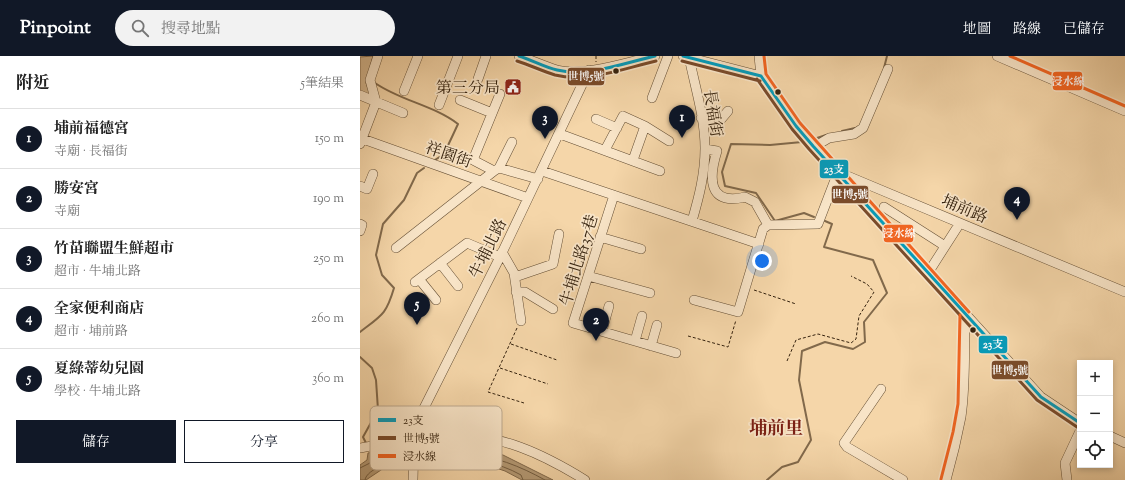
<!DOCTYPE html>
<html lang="zh-TW">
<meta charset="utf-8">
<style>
:root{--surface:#fff;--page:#f2f2f2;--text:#222;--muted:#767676;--line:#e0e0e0;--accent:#111827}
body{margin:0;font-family:"Sorts Mill Goudy","Noto Serif TC",serif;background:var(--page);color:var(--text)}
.controls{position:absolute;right:12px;bottom:12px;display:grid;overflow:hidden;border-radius:0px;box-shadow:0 2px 6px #0003}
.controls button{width:36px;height:36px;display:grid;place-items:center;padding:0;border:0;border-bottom:1px solid var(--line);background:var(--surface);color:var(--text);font:20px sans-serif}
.you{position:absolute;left:402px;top:205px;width:14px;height:14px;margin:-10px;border:3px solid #fff;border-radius:50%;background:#1a73e8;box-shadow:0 0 0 6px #1a73e833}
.badge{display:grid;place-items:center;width:26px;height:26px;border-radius:50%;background:var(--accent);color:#fff;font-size:13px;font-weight:700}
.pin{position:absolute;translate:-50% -33px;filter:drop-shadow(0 1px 2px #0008)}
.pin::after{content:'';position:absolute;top:21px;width:14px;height:12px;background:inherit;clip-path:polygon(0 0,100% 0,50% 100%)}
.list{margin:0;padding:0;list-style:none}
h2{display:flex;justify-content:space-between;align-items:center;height:52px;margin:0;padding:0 16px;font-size:17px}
h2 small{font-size:13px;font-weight:400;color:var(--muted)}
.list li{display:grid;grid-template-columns:26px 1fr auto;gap:12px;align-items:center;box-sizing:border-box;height:60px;padding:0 16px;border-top:1px solid var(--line)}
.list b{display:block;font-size:15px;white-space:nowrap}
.list p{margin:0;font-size:13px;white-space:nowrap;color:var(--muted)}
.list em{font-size:13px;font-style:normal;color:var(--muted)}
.actions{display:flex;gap:8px;padding:12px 16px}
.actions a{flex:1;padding:9px 0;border:1px solid var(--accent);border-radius:0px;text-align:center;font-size:14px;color:var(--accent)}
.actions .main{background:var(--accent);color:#fff}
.icon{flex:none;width:22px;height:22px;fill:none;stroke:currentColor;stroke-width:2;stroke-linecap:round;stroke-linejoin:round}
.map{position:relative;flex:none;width:765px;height:424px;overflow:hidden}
header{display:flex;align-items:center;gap:24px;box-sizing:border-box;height:56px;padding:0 20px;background:var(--accent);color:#fff}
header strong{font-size:19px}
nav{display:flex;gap:22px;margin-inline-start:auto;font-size:14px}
.search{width:280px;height:36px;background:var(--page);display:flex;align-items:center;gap:10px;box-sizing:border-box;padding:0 14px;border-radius:22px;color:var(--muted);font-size:15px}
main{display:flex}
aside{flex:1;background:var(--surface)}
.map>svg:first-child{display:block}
</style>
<header>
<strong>Pinpoint</strong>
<div class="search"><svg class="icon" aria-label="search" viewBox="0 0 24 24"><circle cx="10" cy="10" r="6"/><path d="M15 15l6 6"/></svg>搜尋地點</div>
<nav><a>地圖</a><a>路線</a><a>已儲存</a></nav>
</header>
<main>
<aside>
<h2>附近<small>5筆結果</small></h2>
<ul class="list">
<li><span class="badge">1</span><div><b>埔前福德宮</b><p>寺廟 · 長福街</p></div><em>150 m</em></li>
<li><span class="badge">2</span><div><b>勝安宮</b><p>寺廟</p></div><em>190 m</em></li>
<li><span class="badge">3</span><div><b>竹苗聯盟生鮮超市</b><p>超市 · 牛埔北路</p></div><em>250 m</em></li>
<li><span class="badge">4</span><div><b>全家便利商店</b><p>超市 · 埔前路</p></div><em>260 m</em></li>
<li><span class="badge">5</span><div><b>夏綠蒂幼兒園</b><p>學校 · 牛埔北路</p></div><em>360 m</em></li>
</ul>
<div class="actions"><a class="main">儲存</a><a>分享</a></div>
</aside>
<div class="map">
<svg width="765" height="424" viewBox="0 0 765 424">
<rect width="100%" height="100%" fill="#f5d6a9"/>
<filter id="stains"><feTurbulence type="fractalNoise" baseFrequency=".005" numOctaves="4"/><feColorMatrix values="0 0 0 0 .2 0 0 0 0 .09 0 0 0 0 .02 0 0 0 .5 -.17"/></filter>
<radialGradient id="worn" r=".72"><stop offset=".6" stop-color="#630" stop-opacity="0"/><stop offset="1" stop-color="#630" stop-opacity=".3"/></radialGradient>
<path fill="#d4b78f" stroke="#846c4e" d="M 13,0 L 6,27 L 13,45 L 0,40 L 0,1 Z"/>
<path fill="#b49974" stroke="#81694b" d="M 61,388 L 73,394 L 107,393 L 143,399 L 193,424 L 162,424 L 145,415 L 133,411 L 117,407 L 68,404 L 60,400 L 24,412 L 6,424 L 0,424 L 0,409 L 7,404 L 8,397 Z"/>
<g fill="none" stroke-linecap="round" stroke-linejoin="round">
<path stroke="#745e41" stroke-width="1" d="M 0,412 L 10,407 L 13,400 L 48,395
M 5,424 C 6,412 38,404 48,400
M 163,424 L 161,419 C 138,406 114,403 88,401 L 86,398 C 92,395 99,397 105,397 C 134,400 160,410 185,424"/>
<path stroke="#81694b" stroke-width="2" d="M 524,12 L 527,0
M 15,27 C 41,45 73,49 98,68 L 84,98 L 75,104
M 482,75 L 495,72
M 454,83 L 466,79
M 442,86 L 410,89 L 371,88 L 362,116 L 365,130 L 396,137 L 415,165 L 444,157 L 454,161
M 0,276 C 22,259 26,259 34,232 L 22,219 L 16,199 L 23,168 L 44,144 L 57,117 L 64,112
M 0,301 L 12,312 L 16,324 L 18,354 L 3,381 L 6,387
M 407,424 L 422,411 L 438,406 L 451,384 L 439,324 L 442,295 L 465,286 L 493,293 L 505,286 L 504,266 L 527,237 L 513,204 L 464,191 L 472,168 L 465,165"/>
<g stroke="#654f35" stroke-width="10">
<path id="minor" d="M 159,0 C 171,4 184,10 197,14 C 225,21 267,6 295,0
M 323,0 L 401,20
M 399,0 L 401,20 L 436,70 L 453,90 L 681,341 L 720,367
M 637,0 L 765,55
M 329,1 C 335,31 345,62 345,92 C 345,118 339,141 332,165
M 118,23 L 126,0
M 44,35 L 58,0
M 0,39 L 43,57
M 292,42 L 308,0
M 100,44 L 132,57
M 79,49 L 98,0
M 341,62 L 357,68 L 368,55
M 236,63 L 257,72
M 285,70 L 309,85
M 200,78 L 300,115
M 0,82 L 168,142
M 0,88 L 16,46 L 10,24 L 18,0
M 454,91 L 469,82 L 494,78 L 503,72 L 528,13
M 345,93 L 357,95 C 349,121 347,150 385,141 L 395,146 L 408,169
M 245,94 L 263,60 L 285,70 L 273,104
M 139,112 L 152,86
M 134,115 L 113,104 L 140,38
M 182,115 L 399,188
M 0,130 L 7,133 L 13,118
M 254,139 L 213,267 L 316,297
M 524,151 L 585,190
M 0,168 L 2,169 L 0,175
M 240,181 L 281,193
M 36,192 L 134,115 L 139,112 L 178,123
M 142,196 L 154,217 L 161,265
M 80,207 L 98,230
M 568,217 L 600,167
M 228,220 L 290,237
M 155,221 L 193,208 L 199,178
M 59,223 L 76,244
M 55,226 L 107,187 L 140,201
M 156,236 L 165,236 L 193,253
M 334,244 L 378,256 L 403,173 L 408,169 L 458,168 L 478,116 L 765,236
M 242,275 L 249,250
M 275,285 L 282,260
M 291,290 L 297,269
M 521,333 L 484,387 L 487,391 L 543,424
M 750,380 L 765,387
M 0,392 C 29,387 58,380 88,379 C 139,377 183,398 225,424
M 53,424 L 54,383 L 60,360 L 140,201 L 229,14
M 586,424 C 592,403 597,382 601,361 C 606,327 604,293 605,259
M 707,424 L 705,407 L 720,375"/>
</g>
<path stroke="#35220e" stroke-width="1" stroke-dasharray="3 2" stroke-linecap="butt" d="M 236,0 L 236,6
M 394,234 L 436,248
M 157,272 L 128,336 L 164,347
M 328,280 L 368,291 L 376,264
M 151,288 L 197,304
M 427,305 L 436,284 L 458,278 L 491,287 L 496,283 L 499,260 L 514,236 L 507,228 L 491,220
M 140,312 L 188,328"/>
<use href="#minor" stroke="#f8e4c7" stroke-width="9"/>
<g stroke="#f8e4c7" stroke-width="6">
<path id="bus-1" d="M 159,0 C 172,4 184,11 197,14 C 229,21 264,7 295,0
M 323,0 L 401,20
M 401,20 L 436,70 L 453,90 L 681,341 L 720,367"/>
</g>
<g stroke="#f8e4c7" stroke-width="6">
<path id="bus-2" d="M 157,5 C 170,9 182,15 195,19 C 228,27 265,12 296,5
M 322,5 L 400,25
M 397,23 L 432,73 L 449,93 L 677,344 L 717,371"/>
</g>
<g stroke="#f8e4c7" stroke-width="6">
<path id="bus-3" d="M 404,0 L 406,18 L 440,67 L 609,256
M 650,0 L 765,50
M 581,423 L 593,376 L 598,348 L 600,259"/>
</g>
<use href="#bus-1" stroke="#059cbb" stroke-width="3"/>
<use href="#bus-2" stroke="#7a4b2a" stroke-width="3"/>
<use href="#bus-3" stroke="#f26522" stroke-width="3"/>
</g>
<defs>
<g id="civic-square" transform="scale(0.9)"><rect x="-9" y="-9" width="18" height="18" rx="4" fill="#8f2418" stroke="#f8e4c7"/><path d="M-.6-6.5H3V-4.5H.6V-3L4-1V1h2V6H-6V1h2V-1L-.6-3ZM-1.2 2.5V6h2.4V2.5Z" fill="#fff"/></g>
</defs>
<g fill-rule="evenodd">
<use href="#civic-square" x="153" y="31"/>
</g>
<g fill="#35220e" stroke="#f8e4c7" stroke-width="1.5">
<circle cx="256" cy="15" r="3.5"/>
<circle cx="418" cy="36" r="3.5"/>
<circle cx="613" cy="274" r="3.5"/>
</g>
<g text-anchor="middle" stroke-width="3.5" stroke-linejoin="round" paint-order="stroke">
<g font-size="16" fill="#35220e" stroke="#f8e4c7" text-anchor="end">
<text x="140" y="37">第三分局</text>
</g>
<g font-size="16" fill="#35220e" stroke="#f8e4c7">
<text transform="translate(354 57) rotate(81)" y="6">長福街</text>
<text transform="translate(89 98) rotate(19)" y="6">祥園街</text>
<text transform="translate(605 152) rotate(23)" y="6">埔前路</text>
<text transform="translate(127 192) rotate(-64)" y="6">牛埔北路</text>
<text transform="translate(218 204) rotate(-73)" y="6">牛埔北路37巷</text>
</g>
<g font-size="18" font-weight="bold" fill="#7a1f14" stroke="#f8e4c7">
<text x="416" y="378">埔前里</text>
</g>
</g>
<rect x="10" y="350" width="132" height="64" rx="6" fill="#f8e4c7" stroke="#beaa90" stroke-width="1"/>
<rect x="18" y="362" width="18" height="4" fill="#059cbb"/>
<rect x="18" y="380" width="18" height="4" fill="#7a4b2a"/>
<rect x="18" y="398" width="18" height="4" fill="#f26522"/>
<g font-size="11" fill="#35220e">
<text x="43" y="368">23支</text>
<text x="43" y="386">世博5號</text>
<text x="43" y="404">浸水線</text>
</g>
<g stroke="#f8e4c7" stroke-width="1.5">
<rect x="207" y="11" width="38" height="19" rx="4" fill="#7a4b2a"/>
<rect x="692" y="15" width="31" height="20" rx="4" fill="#f26522"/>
<rect x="459" y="103" width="30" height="20" rx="4" fill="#059cbb"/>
<rect x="471" y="129" width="38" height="19" rx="4" fill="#7a4b2a"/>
<rect x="523" y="168" width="31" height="19" rx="4" fill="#f26522"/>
<rect x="618" y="279" width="30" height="19" rx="4" fill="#059cbb"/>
<rect x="631" y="304" width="38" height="20" rx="4" fill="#7a4b2a"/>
</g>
<g font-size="11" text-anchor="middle" font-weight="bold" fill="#fff">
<text x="226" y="24">世博5號</text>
<text x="708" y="29">浸水線</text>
<text x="474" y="117">23支</text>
<text x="490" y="142">世博5號</text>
<text x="539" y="181">浸水線</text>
<text x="633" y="292">23支</text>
<text x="650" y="318">世博5號</text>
</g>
<rect width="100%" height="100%" filter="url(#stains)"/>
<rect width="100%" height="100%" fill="url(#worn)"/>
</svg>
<div class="controls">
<button>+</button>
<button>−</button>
<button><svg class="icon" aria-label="locate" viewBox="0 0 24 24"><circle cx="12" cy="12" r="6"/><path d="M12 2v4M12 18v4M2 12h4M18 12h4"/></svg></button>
</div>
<div class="you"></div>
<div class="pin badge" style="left:322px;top:82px">1</div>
<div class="pin badge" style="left:236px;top:285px">2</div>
<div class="pin badge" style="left:185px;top:83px">3</div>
<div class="pin badge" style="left:657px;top:164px">4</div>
<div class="pin badge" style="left:57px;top:269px">5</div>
</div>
</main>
